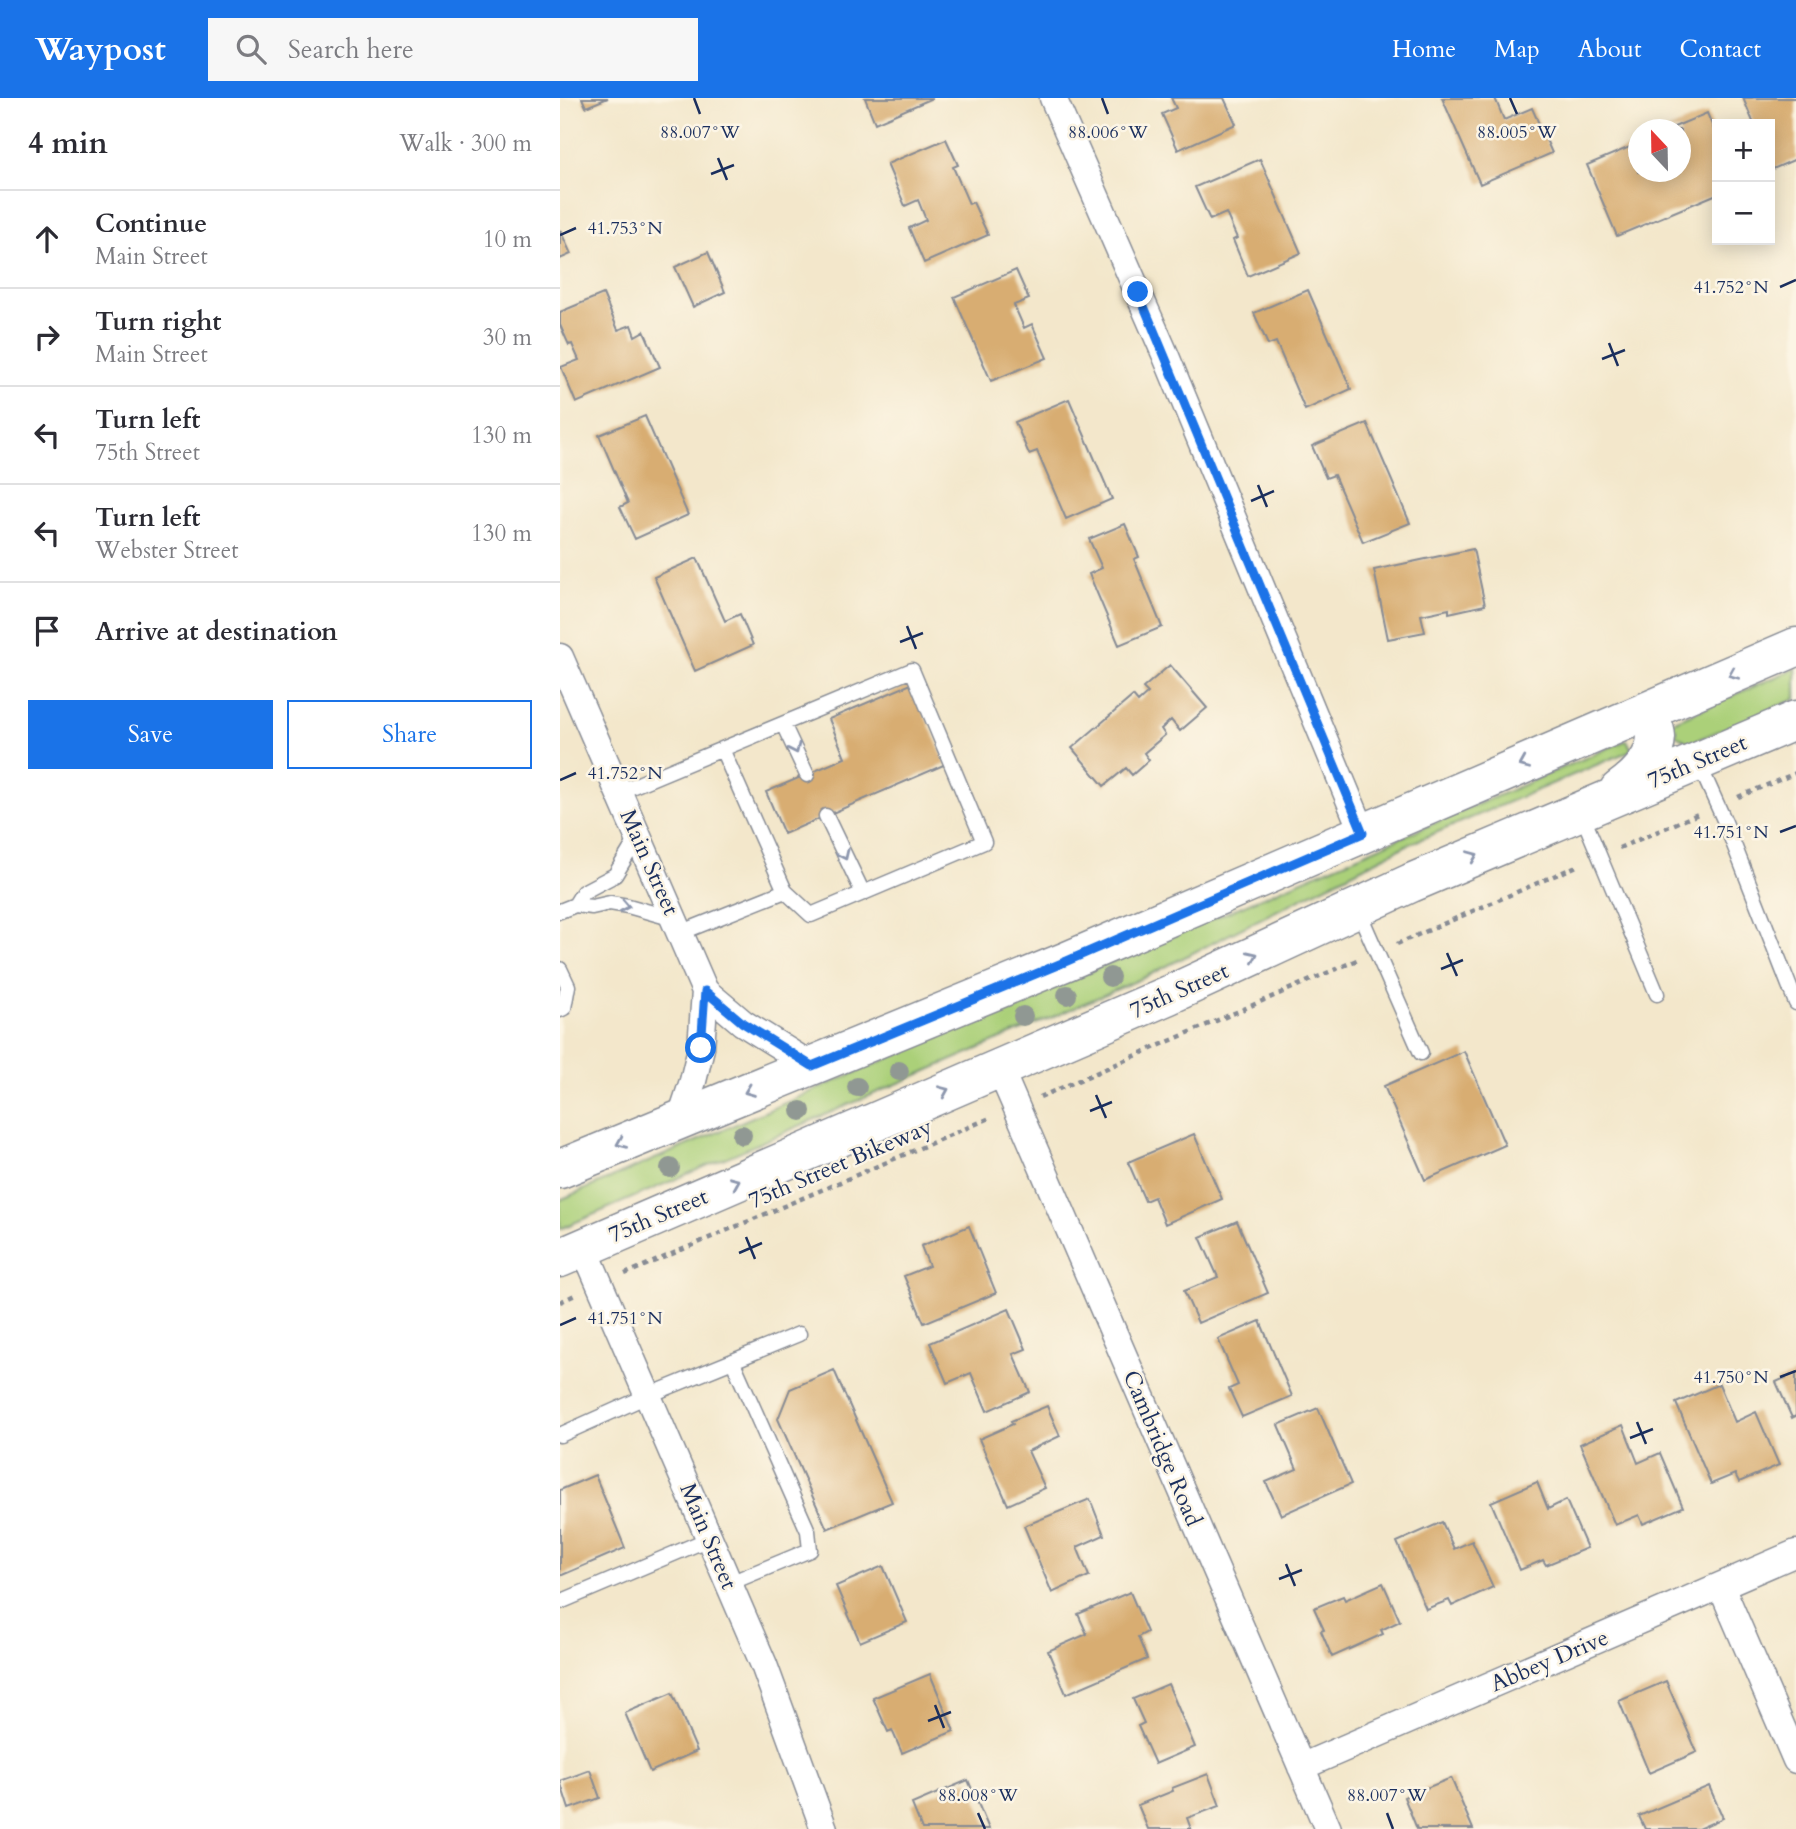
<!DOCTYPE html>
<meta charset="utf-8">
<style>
:root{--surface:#fff;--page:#f7f7f7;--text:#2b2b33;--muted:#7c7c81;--line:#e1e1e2;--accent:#1a73e8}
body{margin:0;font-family:Cardo,serif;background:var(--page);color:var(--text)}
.controls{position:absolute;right:21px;top:21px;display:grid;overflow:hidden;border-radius:0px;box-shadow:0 4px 18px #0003}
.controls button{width:63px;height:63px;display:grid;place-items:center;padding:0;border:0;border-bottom:2px solid var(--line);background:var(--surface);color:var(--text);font:35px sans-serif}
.compass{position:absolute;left:1068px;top:21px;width:63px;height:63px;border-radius:50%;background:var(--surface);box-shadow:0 4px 18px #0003;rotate:338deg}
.stop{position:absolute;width:21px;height:21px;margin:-16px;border:5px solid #1a73e8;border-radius:50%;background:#fff}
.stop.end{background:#1a73e8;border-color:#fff;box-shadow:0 2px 7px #0008}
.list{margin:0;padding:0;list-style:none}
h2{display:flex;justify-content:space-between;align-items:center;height:91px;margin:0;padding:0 28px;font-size:30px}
h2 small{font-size:23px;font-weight:400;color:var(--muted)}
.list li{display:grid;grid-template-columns:46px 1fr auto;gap:21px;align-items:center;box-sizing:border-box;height:98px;padding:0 28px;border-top:2px solid var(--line)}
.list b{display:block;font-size:26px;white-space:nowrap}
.list p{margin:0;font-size:23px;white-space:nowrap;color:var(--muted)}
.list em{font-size:23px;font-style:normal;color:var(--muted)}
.actions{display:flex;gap:14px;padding:21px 28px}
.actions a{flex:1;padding:16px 0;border:2px solid var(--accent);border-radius:0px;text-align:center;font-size:24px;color:var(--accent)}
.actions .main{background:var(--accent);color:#fff}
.icon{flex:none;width:38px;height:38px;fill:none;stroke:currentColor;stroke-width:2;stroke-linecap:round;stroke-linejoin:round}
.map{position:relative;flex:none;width:1236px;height:1731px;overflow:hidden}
header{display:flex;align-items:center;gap:42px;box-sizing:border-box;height:98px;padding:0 35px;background:var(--accent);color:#fff}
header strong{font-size:33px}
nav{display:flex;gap:38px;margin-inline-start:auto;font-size:24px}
.search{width:490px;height:63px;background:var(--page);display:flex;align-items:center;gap:18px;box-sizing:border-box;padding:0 24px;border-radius:0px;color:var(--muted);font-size:26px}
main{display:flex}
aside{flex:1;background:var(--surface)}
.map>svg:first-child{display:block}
</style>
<header>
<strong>Waypost</strong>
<div class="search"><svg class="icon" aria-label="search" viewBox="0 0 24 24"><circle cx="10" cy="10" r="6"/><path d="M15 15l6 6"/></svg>Search here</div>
<nav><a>Home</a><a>Map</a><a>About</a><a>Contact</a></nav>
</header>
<main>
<aside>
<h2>4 min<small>Walk · 300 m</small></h2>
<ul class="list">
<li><svg class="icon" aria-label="ahead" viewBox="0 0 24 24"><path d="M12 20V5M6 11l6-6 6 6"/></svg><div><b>Continue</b><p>Main Street</p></div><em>10 m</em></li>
<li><svg class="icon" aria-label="right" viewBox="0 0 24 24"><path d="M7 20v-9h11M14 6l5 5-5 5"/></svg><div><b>Turn right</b><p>Main Street</p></div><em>30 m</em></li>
<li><svg class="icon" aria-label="left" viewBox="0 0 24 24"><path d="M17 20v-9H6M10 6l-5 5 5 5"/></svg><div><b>Turn left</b><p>75th Street</p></div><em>130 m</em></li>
<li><svg class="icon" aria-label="left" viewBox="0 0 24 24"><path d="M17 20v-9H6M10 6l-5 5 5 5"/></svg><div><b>Turn left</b><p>Webster Street</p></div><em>130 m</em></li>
<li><svg class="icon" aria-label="arrive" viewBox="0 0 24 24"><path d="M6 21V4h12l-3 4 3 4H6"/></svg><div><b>Arrive at destination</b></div></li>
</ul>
<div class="actions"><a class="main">Save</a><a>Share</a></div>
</aside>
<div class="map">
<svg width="1236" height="1731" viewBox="0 0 1236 1731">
<rect width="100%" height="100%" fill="#fcf5e5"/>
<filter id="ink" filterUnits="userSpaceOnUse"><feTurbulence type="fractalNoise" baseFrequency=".0143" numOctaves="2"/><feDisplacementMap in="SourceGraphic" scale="14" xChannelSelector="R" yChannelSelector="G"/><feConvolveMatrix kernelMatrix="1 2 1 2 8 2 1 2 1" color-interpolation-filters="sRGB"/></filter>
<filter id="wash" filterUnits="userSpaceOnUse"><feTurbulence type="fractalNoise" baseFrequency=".00686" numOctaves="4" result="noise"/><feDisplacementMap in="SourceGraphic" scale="28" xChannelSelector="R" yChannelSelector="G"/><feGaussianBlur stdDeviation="1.57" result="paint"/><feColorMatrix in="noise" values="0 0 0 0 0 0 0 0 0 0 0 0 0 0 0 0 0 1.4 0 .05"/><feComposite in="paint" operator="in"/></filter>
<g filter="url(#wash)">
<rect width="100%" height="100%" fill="#f3e7cb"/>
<path fill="#abd079" stroke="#63806c" stroke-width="2" d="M 1236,570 L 1236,601 L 1130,645 L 1108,632 L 1110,625 Z
M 1067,642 L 1072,652 L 847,747 L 583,880 L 0,1131 L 0,1102 Z"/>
<g id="blocks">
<path fill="#d8ad72" d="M 22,0 L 48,0 L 26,9 Z
M 305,0 L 373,0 L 315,25 Z
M 611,0 L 664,0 L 676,26 L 618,52 L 602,16 L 616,10 Z
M 882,0 L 935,0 L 944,22 L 972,10 L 992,55 L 920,86 Z
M 1183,0 L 1236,0 L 1236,61 L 1213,71 L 1210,62 L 1210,26 L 1194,26 Z
M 1147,15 L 1157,39 L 1157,96 L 1057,138 L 1027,67 L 1072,48 L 1078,64 L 1078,74 L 1120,74 L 1120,32 L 1107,32 Z
M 386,41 L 398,67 L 393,69 L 409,106 L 413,104 L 428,137 L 364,165 L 349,130 L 366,122 L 358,102 L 345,108 L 327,66 Z
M 700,61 L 741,155 L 688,178 L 673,142 L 677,140 L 666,115 L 650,122 L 635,89 Z
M 0,132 L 11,156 L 0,161 Z
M 148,154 L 165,194 L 133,209 L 115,169 Z
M 456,172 L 469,201 L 454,207 L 464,230 L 472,226 L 487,260 L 431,283 L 394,199 Z
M 748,192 L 791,291 L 745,312 L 716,244 L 708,247 L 694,215 Z
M 43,196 L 58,232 L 71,227 L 75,238 L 84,233 L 100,269 L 16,305 L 1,269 L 19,262 L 12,246 L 9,247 L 0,227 L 0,214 Z
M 509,301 L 552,401 L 506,421 L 477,353 L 469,356 L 455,324 Z
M 85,318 L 128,417 L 75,441 L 60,409 L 68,405 L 39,337 Z
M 807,325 L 850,425 L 803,444 L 774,377 L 766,380 L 752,348 Z
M 565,426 L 579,459 L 574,461 L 602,529 L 559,547 L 529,476 L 542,470 L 529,441 Z
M 913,451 L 925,507 L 889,515 L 889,511 L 861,517 L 865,534 L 828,541 L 814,472 Z
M 137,460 L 165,523 L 180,516 L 193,547 L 135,573 L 94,479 Z
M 610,567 L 647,610 L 620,633 L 611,622 L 601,631 L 605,637 L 584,655 L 589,662 L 572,677 L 566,670 L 544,688 L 512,650 L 573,598 L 578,604 L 588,595 L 583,590 Z
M 351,586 L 386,666 L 224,736 L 206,694 L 285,660 L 269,621 Z
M 904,953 L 945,1047 L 865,1082 L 824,988 Z
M 634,1036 L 662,1101 L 605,1126 L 594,1099 L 585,1103 L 568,1064 Z
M 677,1123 L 708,1195 L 638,1225 L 624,1193 L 658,1179 L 640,1139 Z
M 409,1128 L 436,1195 L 364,1225 L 344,1178 L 369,1168 L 361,1148 Z
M 449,1211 L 466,1251 L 453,1256 L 470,1294 L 427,1313 L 411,1275 L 387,1285 L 370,1245 Z
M 700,1223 L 732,1298 L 682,1319 L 669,1291 L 678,1287 L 658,1241 Z
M 274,1272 L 332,1404 L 267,1431 L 218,1321 L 230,1291 Z
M 1236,1275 L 1236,1318 L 1232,1320 L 1216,1284 Z
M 1159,1286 L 1175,1324 L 1196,1314 L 1219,1367 L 1179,1384 L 1175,1376 L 1151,1386 L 1116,1305 Z
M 487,1308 L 500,1338 L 468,1353 L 485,1390 L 448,1407 L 419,1341 L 453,1326 L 451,1323 Z
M 758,1310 L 791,1386 L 721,1417 L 706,1384 L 737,1371 L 718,1327 Z
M 1063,1327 L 1078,1365 L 1100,1355 L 1123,1409 L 1083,1426 L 1079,1417 L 1055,1427 L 1020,1346 Z
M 35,1377 L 65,1450 L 0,1478 L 0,1392 Z
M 977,1384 L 988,1411 L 1006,1402 L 1027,1450 L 986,1467 L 983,1462 L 960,1472 L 931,1404 Z
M 530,1401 L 544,1437 L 517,1449 L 529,1478 L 492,1495 L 464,1428 Z
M 882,1424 L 894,1451 L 912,1443 L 933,1489 L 892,1508 L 889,1502 L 866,1511 L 837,1444 Z
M 323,1468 L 347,1524 L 300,1544 L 276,1488 Z
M 823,1485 L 840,1523 L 821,1532 L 823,1536 L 772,1559 L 761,1533 L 764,1532 L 754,1510 L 783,1498 L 785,1502 Z
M 570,1494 L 587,1534 L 578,1539 L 587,1561 L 506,1596 L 488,1553 L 527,1536 L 518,1516 Z
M 370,1576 L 394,1633 L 342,1655 L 332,1632 L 328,1634 L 313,1600 Z
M 1106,1583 L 1137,1654 L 1089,1675 L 1059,1603 Z
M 608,1586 L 635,1649 L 595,1666 L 578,1628 L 584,1625 L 573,1601 Z
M 112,1595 L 137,1653 L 90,1674 L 65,1615 Z
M 30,1672 L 40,1700 L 9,1711 L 0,1683 Z
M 648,1676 L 660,1708 L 627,1720 L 631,1731 L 588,1731 L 578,1707 L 613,1693 L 612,1690 Z
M 891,1680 L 913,1731 L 857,1731 L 844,1699 Z
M 408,1682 L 429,1731 L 362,1731 L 352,1706 Z
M 1149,1688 L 1163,1720 L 1138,1731 L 1085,1731 L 1079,1718 Z"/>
</g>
</g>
<g filter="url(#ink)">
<use href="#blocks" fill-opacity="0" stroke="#878b94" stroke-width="2"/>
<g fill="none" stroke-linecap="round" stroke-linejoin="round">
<g stroke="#878b94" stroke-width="17">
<path id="service" d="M 223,626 L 247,677
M 162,651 L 225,793
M 1138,664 L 1165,724 L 1236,905
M 59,694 L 352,572 L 424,744 L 251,817 L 225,793 L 120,835
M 1021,714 L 1097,896
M 266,718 L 303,795
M 15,807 L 23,794 L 55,777 L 78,739
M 798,812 L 861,955
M 0,813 L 15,807 L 32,809 L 50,805 L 68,808 L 114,821
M 0,871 L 8,888 L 4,910 L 0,912
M 0,1337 L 87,1298 L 239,1236
M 170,1485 L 250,1452 L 248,1433 L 173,1264
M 0,1504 L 151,1440"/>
</g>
<g stroke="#878b94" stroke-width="29">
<path id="minor" d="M 493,0 L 605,256 L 803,735
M 0,559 L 145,893 L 141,950 L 133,983 L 121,1019
M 145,893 L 183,925 L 252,968
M 439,969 L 768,1731
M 24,1150 L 204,1567 L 264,1731
M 1161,1488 L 1236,1662
M 741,1669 L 1236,1455"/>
</g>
<g stroke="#878b94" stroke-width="41">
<path id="secondary" d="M 1059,692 C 1076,680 1095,662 1096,639 C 1096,631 1091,621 1088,613
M 0,1071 L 507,863 L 1236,549
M 0,1160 L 609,897 L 851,785 L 1236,622"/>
</g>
<path stroke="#878b94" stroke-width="4.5" stroke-dasharray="5 5" stroke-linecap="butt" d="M 1178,699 L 1236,675
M 1059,750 L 1138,716
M 837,846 L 1019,767
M 480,999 L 797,862
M 65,1176 L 430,1020
M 0,1204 L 15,1197"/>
<use href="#service" stroke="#fff" stroke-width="14"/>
<use href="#minor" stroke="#fff" stroke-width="26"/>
<use href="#secondary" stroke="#fff" stroke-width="38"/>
</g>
<g fill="#909893">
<circle cx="550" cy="879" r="10"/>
<circle cx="507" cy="897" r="10"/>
<circle cx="463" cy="918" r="10"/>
<circle cx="339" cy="973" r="10"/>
<circle cx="297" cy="989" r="10"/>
<circle cx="241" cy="1013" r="10"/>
<circle cx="182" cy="1037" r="10"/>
<circle cx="110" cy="1070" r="10"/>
</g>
<defs><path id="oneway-chevron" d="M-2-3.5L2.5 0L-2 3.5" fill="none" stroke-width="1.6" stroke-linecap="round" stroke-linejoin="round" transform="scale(1.75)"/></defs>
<g stroke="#8d97ae">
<use href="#oneway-chevron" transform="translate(1173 576) rotate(157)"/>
<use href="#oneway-chevron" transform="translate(235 651) rotate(65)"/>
<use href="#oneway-chevron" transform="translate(964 666) rotate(157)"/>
<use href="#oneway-chevron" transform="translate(284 757) rotate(65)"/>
<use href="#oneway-chevron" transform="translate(913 758) rotate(-23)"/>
<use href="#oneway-chevron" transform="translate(65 808) rotate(11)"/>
<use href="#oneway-chevron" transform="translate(693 858) rotate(-25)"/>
<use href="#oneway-chevron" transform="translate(189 993) rotate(159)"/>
<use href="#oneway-chevron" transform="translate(384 993) rotate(-23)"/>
<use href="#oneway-chevron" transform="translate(61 1045) rotate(157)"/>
<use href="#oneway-chevron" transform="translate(175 1084) rotate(-23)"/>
</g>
</g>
<g fill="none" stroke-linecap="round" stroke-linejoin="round" filter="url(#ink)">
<path stroke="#1a73e8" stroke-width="9" d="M 141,950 L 145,893 L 183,925 L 252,968 L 507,863 L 803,735 L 578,194"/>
</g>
<path fill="none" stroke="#1b2f5e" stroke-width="2.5" d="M 134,0 L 140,16M 542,0 L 548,16M 950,0 L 957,16M 158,60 L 167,82M 151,76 L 174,67M 0,137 L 16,130M 1220,189 L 1236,182M 1049,245 L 1058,268M 1042,261 L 1065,252M 698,387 L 707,409M 691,403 L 714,393M 347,528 L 356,551M 340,544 L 363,535M 0,682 L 16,675M 1220,734 L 1236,728M 887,855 L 897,878M 881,871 L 903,862M 536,997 L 546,1020M 530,1013 L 552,1004M 186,1139 L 195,1161M 179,1155 L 202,1145M 0,1227 L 16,1220M 1220,1279 L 1236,1273M 1077,1324 L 1086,1346M 1070,1340 L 1093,1331M 726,1466 L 735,1488M 719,1481 L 742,1472M 375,1607 L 384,1630M 368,1623 L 391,1614M 418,1715 L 425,1731M 827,1715 L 833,1731"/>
<g text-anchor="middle" stroke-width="5" stroke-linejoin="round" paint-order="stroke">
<g font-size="23" fill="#1b2f5e" stroke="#fcf5e5">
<text transform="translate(1137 663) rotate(-23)" y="8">75th Street</text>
<text transform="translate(90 764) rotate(66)" y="8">Main Street</text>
<text transform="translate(619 892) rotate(-24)" y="8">75th Street</text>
<text transform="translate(280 1065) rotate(-23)" y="8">75th Street Bikeway</text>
<text transform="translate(98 1117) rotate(-23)" y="8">75th Street</text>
<text transform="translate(603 1350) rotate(67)" y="8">Cambridge Road</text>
<text transform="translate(149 1438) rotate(67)" y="8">Main Street</text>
<text transform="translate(989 1562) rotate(-23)" y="8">Abbey Drive</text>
</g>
</g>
<g font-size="18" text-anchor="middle" fill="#1b2f5e" stroke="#fcf5e5" stroke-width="5" stroke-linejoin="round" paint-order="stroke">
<text x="140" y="40">88.007°W</text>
<text x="548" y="40">88.006°W</text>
<text x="957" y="40">88.005°W</text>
<text x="65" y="136">41.753°N</text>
<text x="1171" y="195">41.752°N</text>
<text x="65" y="681">41.752°N</text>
<text x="1171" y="740">41.751°N</text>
<text x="65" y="1226">41.751°N</text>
<text x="1171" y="1285">41.750°N</text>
<text x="418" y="1703">88.008°W</text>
<text x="827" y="1703">88.007°W</text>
</g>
</svg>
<div class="controls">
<button>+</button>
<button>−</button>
</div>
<svg class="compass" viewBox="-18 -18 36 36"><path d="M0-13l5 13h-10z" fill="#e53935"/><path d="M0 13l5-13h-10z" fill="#7c7c81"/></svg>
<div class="stop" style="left:141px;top:950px"></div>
<div class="stop end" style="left:578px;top:194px"></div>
</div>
</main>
